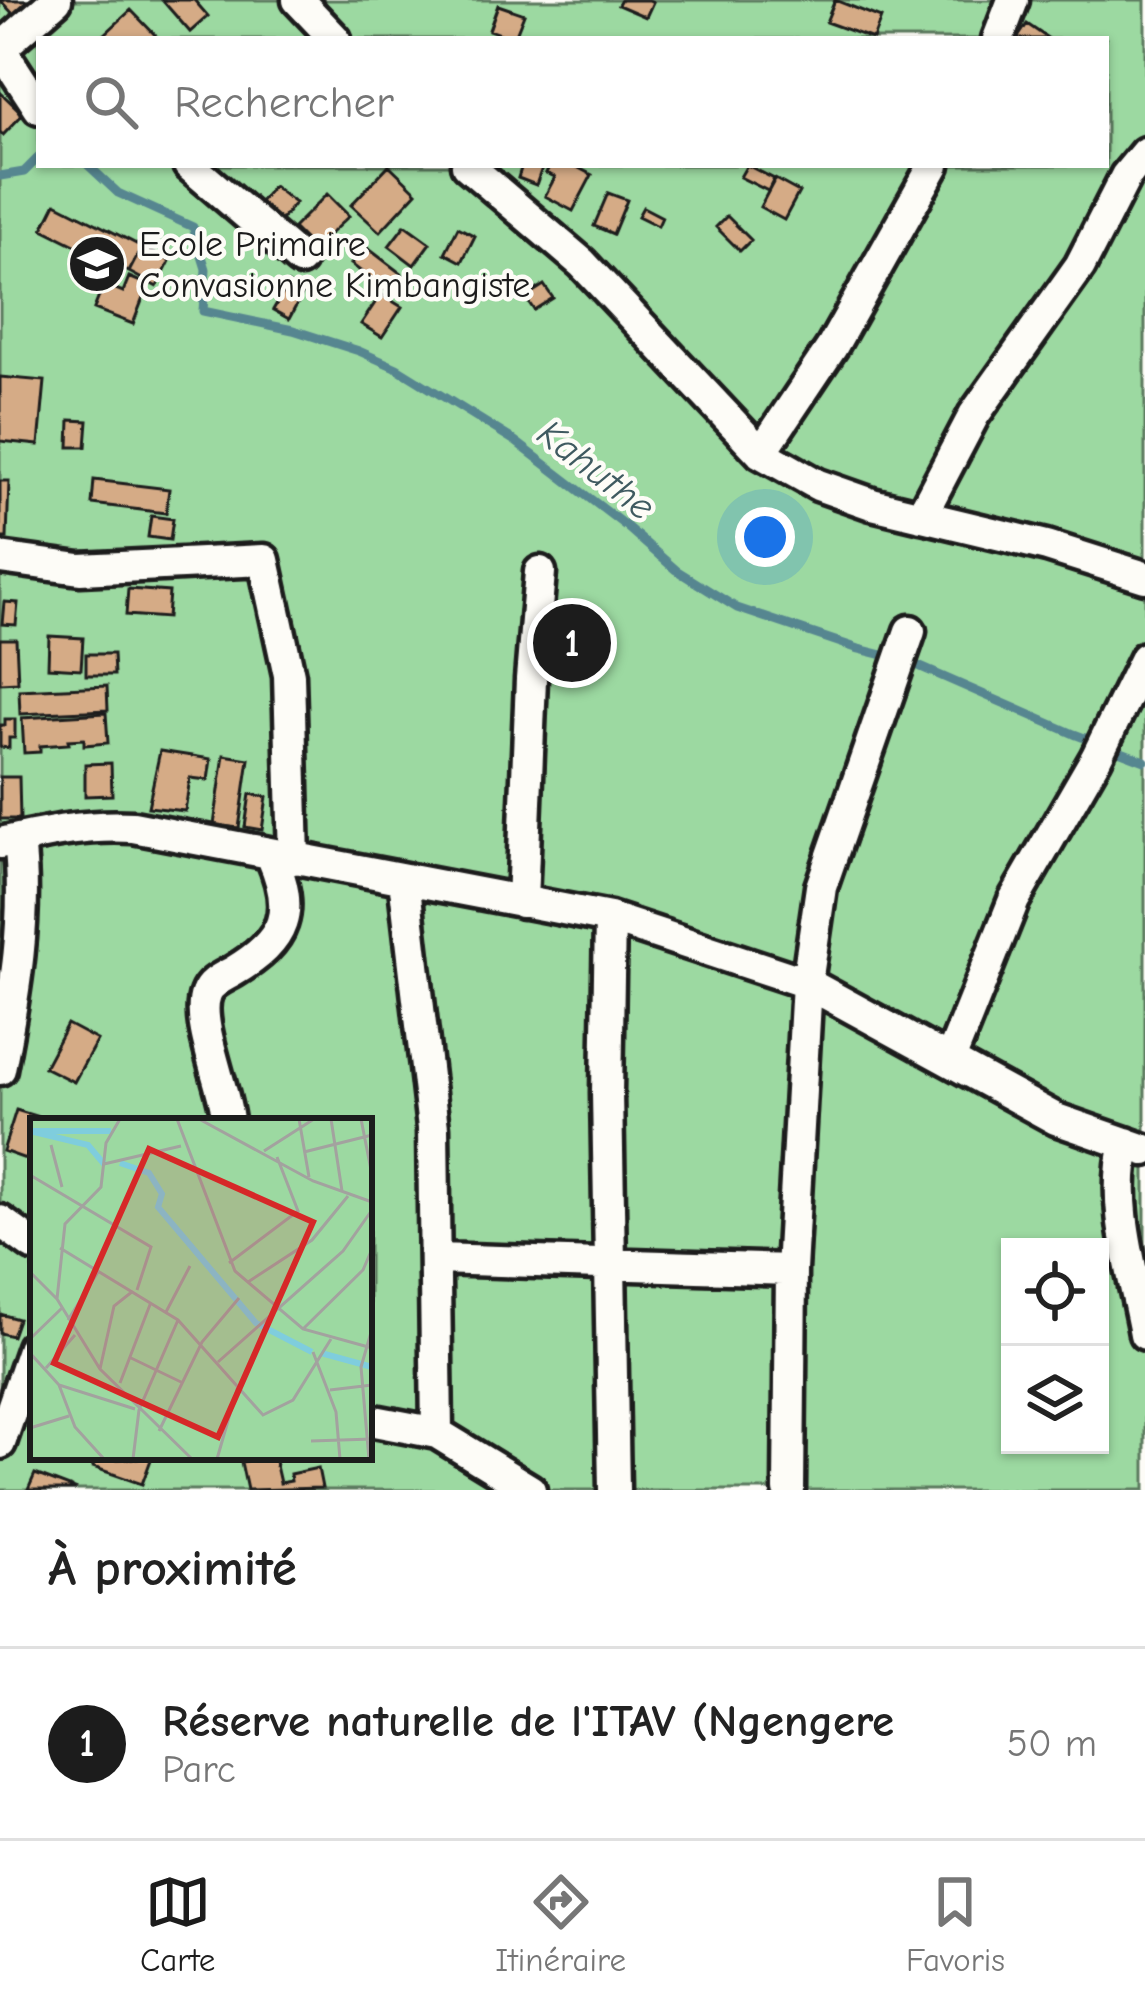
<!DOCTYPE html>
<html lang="fr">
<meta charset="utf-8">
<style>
:root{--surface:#fff;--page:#f2f2f2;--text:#222;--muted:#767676;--line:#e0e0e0;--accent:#1c1c1c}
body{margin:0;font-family:"Comic Neue",sans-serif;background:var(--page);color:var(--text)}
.controls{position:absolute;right:36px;bottom:36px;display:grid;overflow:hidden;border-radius:0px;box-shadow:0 3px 9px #0004}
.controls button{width:108px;height:108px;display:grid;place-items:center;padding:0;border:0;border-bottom:3px solid var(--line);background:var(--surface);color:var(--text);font:60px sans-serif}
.you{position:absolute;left:765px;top:537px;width:42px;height:42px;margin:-30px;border:9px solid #fff;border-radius:50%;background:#1a73e8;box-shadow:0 0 0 18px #1a73e833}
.badge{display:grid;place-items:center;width:78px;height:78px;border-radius:50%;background:var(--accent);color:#fff;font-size:39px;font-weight:700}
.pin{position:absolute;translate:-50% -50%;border:6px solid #fff;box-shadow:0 3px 12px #0006}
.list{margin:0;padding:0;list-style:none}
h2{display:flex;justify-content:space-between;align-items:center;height:156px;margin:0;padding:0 48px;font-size:51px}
h2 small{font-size:39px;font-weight:400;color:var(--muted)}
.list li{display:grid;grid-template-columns:78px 1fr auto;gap:36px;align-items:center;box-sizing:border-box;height:192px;padding:0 48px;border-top:3px solid var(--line)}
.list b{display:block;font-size:45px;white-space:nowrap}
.list p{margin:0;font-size:39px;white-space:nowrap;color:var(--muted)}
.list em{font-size:39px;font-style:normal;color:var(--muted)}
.icon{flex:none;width:66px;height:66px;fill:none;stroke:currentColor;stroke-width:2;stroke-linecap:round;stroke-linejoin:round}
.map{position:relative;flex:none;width:1145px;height:1490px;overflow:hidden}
.search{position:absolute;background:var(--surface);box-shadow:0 3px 9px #0004;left:36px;right:36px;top:36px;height:132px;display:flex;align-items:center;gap:30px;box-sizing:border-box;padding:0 42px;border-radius:0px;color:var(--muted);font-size:45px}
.sheet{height:348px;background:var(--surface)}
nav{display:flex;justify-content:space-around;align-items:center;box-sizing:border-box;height:168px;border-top:3px solid var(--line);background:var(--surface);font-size:33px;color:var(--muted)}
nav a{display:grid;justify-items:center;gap:6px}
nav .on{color:var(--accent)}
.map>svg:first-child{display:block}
</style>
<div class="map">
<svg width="1145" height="1490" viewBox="0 0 1145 1490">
<rect width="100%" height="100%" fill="#fdfcf7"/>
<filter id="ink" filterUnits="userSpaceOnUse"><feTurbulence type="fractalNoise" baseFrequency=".00833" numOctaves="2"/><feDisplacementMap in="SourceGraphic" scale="24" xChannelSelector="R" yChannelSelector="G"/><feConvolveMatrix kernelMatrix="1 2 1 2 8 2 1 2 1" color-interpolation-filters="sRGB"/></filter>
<g filter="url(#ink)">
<path fill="#9cd9a1" stroke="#5c7a5e" stroke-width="3" fill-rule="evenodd" d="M 0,0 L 1145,0 L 1145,1490 L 0,1490 ZM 39,39 L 1106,39 L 1106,165 L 39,165 ZM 33,1121 L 369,1121 L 369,1457 L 33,1457 ZM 1010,1247 L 1100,1247 L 1100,1445 L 1010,1445 Z"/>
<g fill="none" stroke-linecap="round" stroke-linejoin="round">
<path stroke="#578690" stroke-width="9" d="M 88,165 L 118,193 L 193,227 L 206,269 L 203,311 L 293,330 L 359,351 L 397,368 L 515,441 L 627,527 L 676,570 L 737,608 L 859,649 L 907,661 L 1074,734 L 1145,761
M 0,176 L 24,172 L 39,157"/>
</g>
<path fill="#d5ab86" stroke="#1c1c1c" stroke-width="3" d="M 0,0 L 28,0 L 15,16 Z
M 162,0 L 194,0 L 208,16 L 190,32 Z
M 621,0 L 649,0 L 653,2 L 646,17 L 618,5 Z
M 835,0 L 881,18 L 873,39 L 826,22 Z
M 498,5 L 524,14 L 514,39 L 489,30 Z
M 131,10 L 159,39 L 108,39 L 104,35 Z
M 1027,24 L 1049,39 L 1017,39 Z
M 0,92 L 23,114 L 3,135 L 0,132 Z
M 389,165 L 417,192 L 380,232 L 351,205 Z
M 522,165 L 543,165 L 536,185 L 518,178 Z
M 550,165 L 573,165 L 592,175 L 573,211 L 545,196 L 555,177 L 546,173 Z
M 747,165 L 774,179 L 768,191 L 740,177 Z
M 775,179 L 799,192 L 784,220 L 760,207 Z
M 273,186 L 295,203 L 273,230 L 251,213 Z
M 608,193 L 627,200 L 613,234 L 594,226 Z
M 327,194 L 349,216 L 314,249 L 293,228 Z
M 56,203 L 142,247 L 129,272 L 43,229 Z
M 643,207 L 662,217 L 658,226 L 638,216 Z
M 727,216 L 751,240 L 740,251 L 716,227 Z
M 405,225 L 430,243 L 414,265 L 389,246 Z
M 458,227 L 475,236 L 462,262 L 445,253 Z
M 365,246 L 403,275 L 389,293 L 351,264 Z
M 142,247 L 170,261 L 157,287 L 129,272 Z
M 129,277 L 148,285 L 133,324 L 94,309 L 104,284 L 123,292 Z
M 288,284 L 303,293 L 289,319 L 273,310 Z
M 544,285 L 553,298 L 534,310 L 525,297 Z
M 381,294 L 402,307 L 382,337 L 361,324 Z
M 0,377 L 45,381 L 39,445 L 0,441 Z
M 70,420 L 88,421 L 86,447 L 69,447 Z
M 94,480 L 169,489 L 166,513 L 92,504 Z
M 0,481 L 9,481 L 7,538 L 0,538 Z
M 151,516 L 173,519 L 170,540 L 148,537 Z
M 128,589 L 169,592 L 167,618 L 126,615 Z
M 4,602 L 18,603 L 16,625 L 2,624 Z
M 49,636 L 83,638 L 81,669 L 48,667 Z
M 0,639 L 16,639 L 18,682 L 0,683 Z
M 86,654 L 113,654 L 114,675 L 86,675 Z
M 107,686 L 108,710 L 20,714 L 19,690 Z
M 106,713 L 108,743 L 84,745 L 84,739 L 68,740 L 69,744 L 40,746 L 40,752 L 24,753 L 22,718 Z
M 5,719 L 15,719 L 15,738 L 9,738 L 9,748 L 0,747 L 0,725 L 5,725 Z
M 160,751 L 211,759 L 208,780 L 190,778 L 185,811 L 148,807 Z
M 224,755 L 249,759 L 239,828 L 214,825 Z
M 111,763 L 112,795 L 85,796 L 85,764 Z
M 0,777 L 19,777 L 20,819 L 0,819 Z
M 250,794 L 267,797 L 262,830 L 245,827 Z
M 67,1024 L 97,1040 L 74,1082 L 44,1067 Z
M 16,1110 L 45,1119 L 33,1121 L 31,1161 L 3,1151 Z
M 0,1314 L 18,1319 L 12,1336 L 0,1333 Z
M 97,1457 L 118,1459 L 152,1457 L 142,1484 L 93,1467 Z
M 264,1457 L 274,1457 L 280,1483 L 291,1481 L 290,1474 L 318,1468 L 322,1488 L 247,1490 L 241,1462 Z
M 35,1474 L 75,1489 L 74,1490 L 28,1490 Z"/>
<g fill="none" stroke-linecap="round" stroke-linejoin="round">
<g stroke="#1c1c1c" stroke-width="39">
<path id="minor" d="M 298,0 L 335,39
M 998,39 L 1013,0
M 0,48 L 39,108
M 0,49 L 56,0
M 189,165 L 300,260
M 467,165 L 582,263 L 761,453 L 818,485 L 872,504 L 1047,546 L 1145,577
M 761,453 L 832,347 L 934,165
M 921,516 L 974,415 L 1080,266 L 1126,176 L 1145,153
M 0,558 L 80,569 L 264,560 L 289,675 L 294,859
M 0,843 C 46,833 86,824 133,827 L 610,918 L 807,983 L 1056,1119 L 1145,1150
M 404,879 L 433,1128 L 437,1433
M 522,902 L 531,679 L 540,572
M 610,918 L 607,1093 L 614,1490
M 950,1060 L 1014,900 L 1096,758 L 1145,658
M 0,1069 C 15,992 28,917 19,839
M 228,1121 C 225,1089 195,1021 206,994 C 210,982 224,977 234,971 C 286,940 296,912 272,857
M 1126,1143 C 1110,1205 1134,1273 1145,1334
M 0,1221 L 33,1245
M 437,1259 L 791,1270
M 369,1420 L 437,1433 L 530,1490
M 0,1443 L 33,1347
M 789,1490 L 791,1270 L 807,983 L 821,887 L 910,631"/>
</g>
<use href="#minor" stroke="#fdfcf7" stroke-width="30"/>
</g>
</g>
<defs>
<g id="school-disc" transform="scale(3)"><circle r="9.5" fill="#1c1c1c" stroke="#fdfcf7"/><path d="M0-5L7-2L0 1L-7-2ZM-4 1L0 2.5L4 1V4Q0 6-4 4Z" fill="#fff"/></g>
</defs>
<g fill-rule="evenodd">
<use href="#school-disc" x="97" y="264"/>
</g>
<g text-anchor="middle" stroke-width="9" stroke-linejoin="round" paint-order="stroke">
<g font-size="36" fill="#1c1c1c" stroke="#fdfcf7" text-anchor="start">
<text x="139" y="256">Ecole Primaire<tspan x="139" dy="41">Convasionne Kimbangiste</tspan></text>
</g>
<g font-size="39" font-style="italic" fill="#3f5a60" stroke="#fdfcf7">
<text transform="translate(597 469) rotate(38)" y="14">Kahuthe</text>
</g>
</g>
<g transform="translate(30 1118)">
<rect width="342" height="342" fill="#fdfcf7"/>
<path d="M 0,1 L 342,1 L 342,341 L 0,341 Z" fill="#9cd9a1"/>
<path fill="none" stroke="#7fcddd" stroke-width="6" d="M 0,13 L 58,27 L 74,46M 2,13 L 81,13M 90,45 L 119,55 L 132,76 L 128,89 L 226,205 L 282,234M 291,235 L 342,249"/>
<path fill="none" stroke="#a3a29f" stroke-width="3" d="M 90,1 L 76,25 L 71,69 L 35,106 L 27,181 L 70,251 L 162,341M 147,1 L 205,153 L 273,211 L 342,230M 169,1 L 283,63 L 342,84M 269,1 L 279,59M 301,1 L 312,73M 331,1 L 342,57M 21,27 L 32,69M 234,33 L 284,1M 274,34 L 342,17M 74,46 L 151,28M 0,57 L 121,129 L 107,172M 30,130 L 148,202 L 233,297 L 263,282 L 301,221M 199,145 L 268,93 L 247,39M 0,154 L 27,181M 218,164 L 282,122 L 318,78M 136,194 L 160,148M 38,202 L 68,154M 273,211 L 333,152 L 342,131M 0,221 L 32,190M 283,234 L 306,294 L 310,341M 0,235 L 29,267 L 105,291M 101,240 L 151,264M 188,244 L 313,133 L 342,92M 16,250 L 45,217M 70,251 L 84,188 L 103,173M 90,265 L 121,184M 29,267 L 45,309 L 74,341M 300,272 L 342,267M 0,310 L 39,298M 129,313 L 172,224 L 209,180M 281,323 L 342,321M 103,341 L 109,292 L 148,202M 187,341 L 208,268M 339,341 L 331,249 L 342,211"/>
<path fill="#d62828" fill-opacity="0.15" stroke="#d62828" stroke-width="6" d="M 119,31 L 283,104 L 188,319 L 24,245 Z"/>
<rect width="342" height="342" fill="none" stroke="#1c1c1c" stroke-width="6"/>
</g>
</svg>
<div class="controls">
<button><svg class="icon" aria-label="locate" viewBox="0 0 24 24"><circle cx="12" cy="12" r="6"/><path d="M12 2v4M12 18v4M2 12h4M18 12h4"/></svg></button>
<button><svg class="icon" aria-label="layers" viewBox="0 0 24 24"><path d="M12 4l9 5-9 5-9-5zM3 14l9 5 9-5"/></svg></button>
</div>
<div class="you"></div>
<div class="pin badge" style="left:572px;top:643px">1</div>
<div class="search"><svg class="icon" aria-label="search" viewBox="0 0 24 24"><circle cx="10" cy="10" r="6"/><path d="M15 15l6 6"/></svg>Rechercher</div>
</div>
<section class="sheet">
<h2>À proximité<small></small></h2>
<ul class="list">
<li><span class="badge">1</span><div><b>Réserve naturelle de l'ITAV (Ngengere</b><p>Parc</p></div><em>50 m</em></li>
</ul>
</section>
<nav>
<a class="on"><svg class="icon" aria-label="map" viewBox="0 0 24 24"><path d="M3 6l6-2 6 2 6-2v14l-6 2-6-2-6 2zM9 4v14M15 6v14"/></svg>Carte</a>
<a><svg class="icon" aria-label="directions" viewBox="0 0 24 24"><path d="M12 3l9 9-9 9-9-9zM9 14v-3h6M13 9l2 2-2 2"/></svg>Itinéraire</a>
<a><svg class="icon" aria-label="saved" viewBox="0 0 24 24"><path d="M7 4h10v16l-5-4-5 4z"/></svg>Favoris</a>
</nav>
